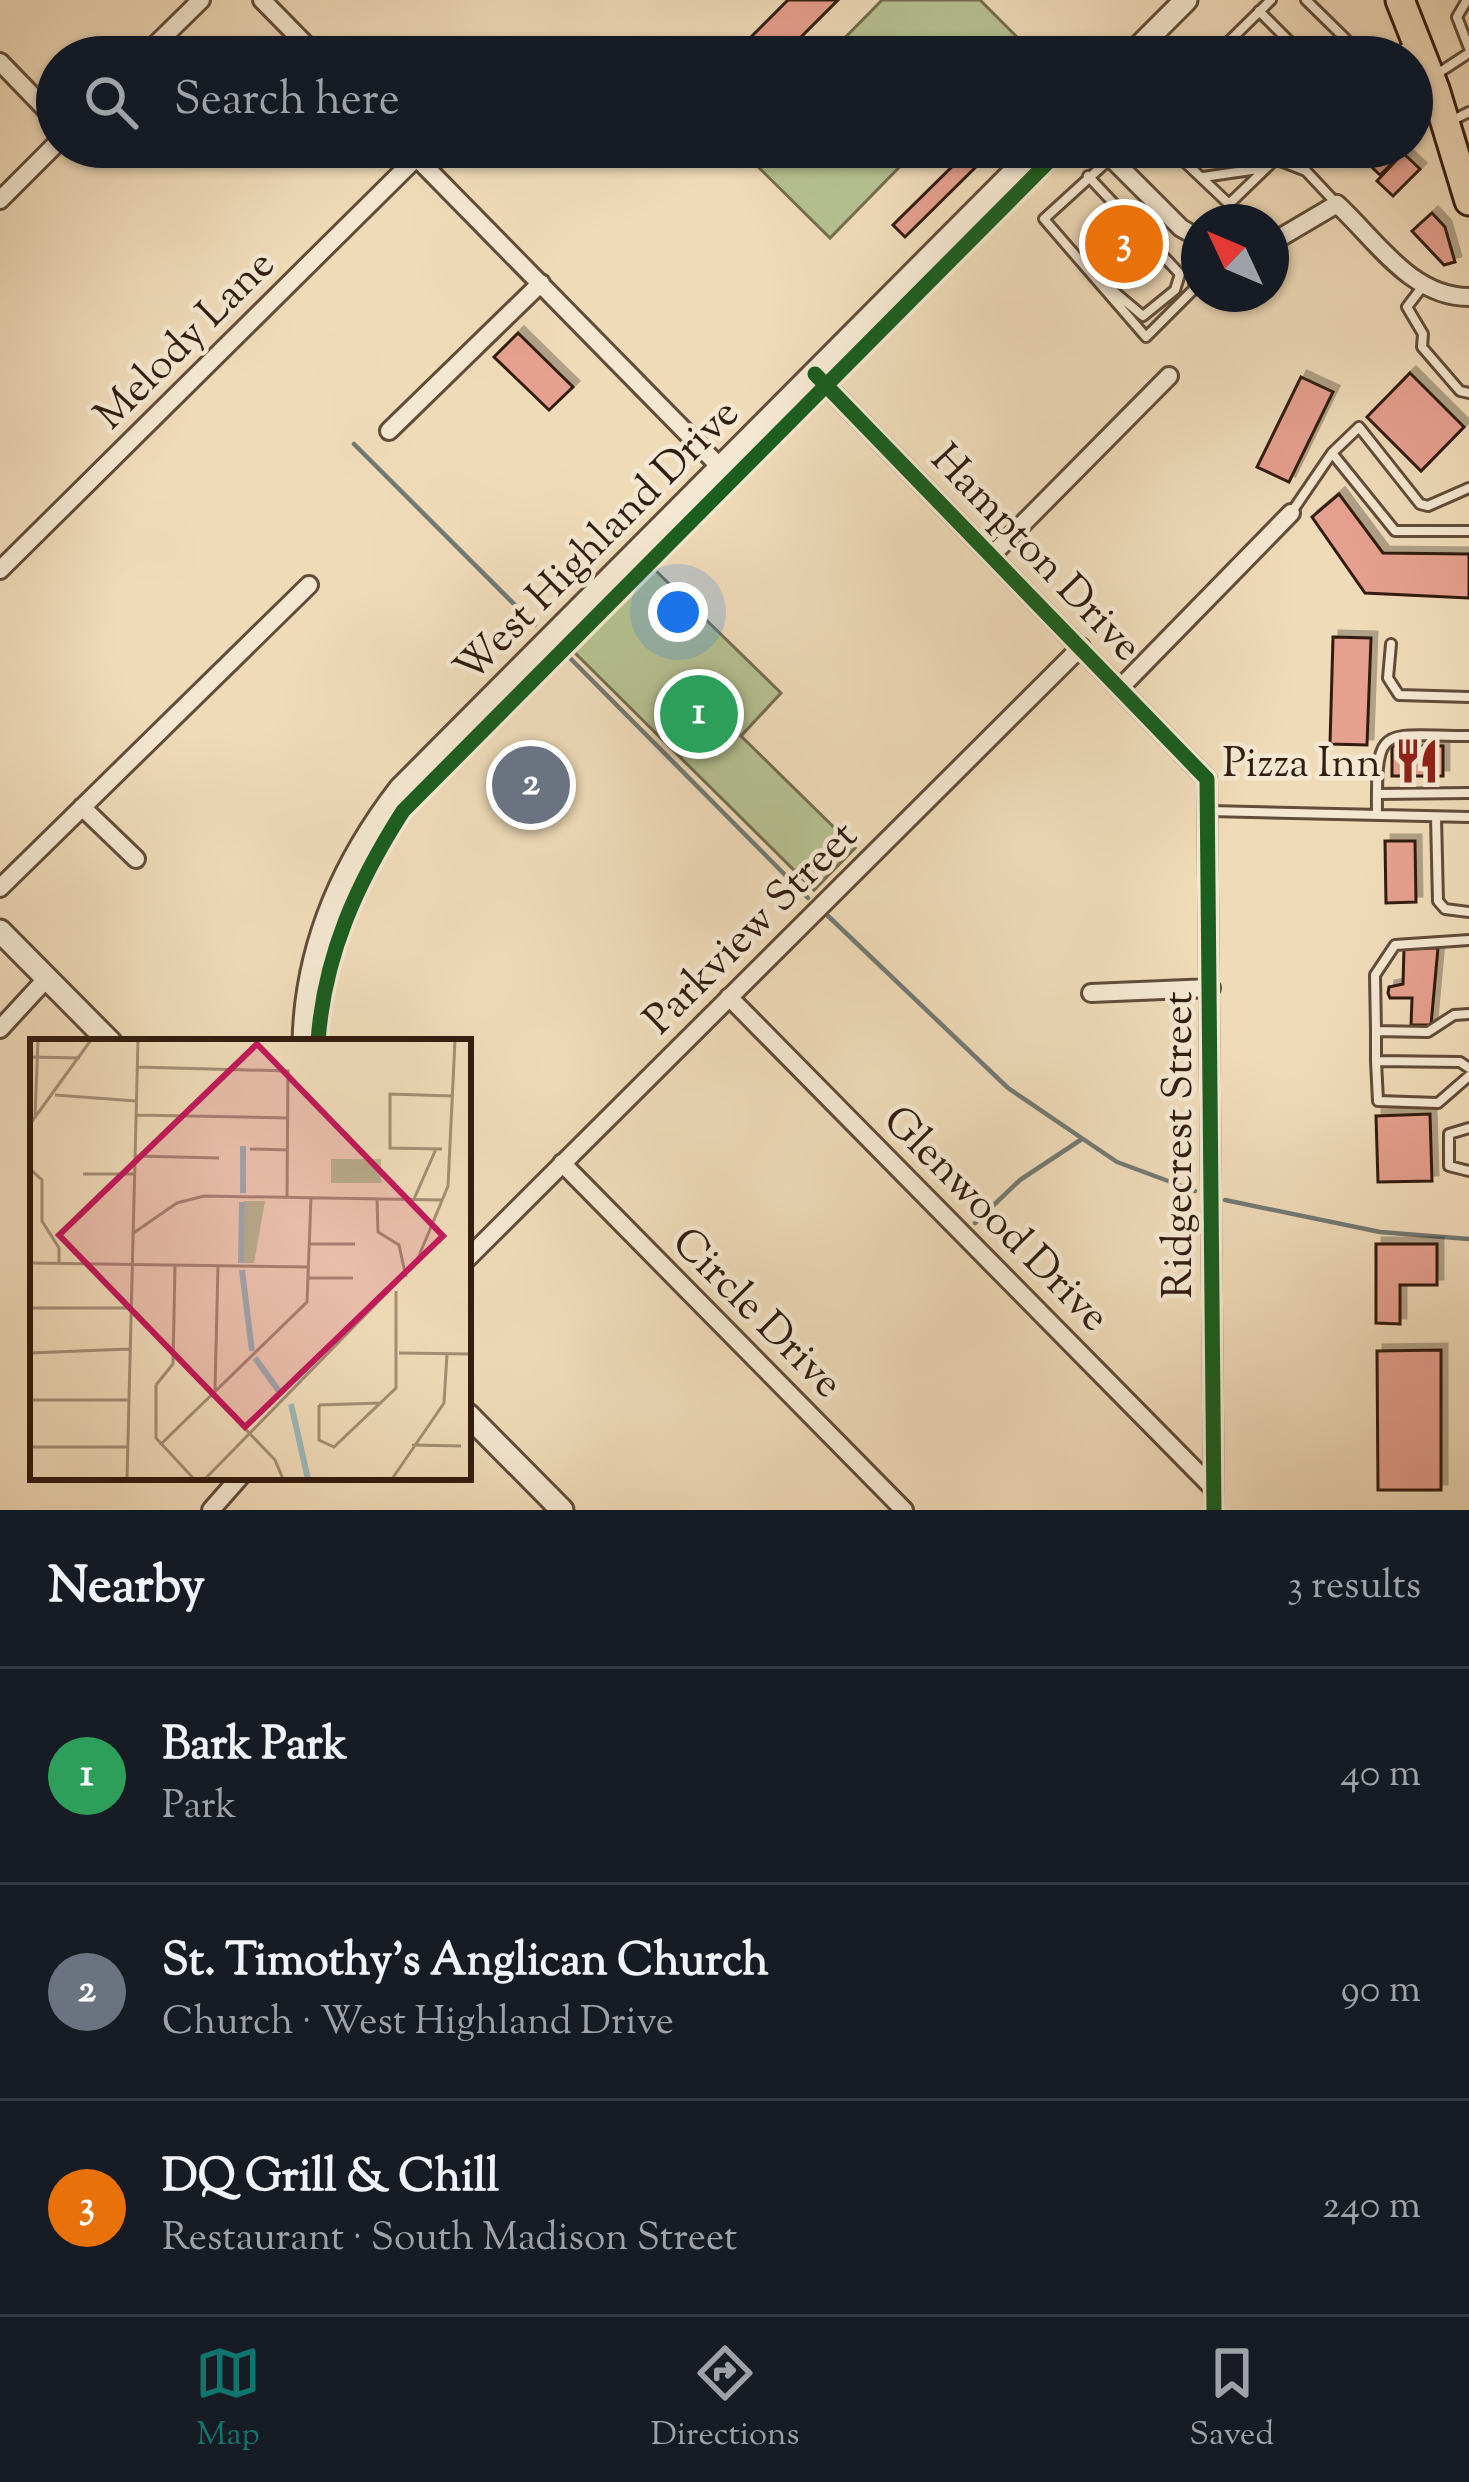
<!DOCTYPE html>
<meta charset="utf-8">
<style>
:root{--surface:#171b24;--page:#20242c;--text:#f1f3f6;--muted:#9ea1a6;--line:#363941;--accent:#0f766e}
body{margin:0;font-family:"Sorts Mill Goudy",serif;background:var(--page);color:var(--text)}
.compass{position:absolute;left:1181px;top:204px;width:108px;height:108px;border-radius:50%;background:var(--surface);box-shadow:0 3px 9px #0004;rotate:314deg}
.you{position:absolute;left:678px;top:612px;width:42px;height:42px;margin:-30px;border:9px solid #fff;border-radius:50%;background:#1a73e8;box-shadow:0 0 0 18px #1a73e833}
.badge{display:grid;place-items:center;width:78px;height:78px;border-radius:50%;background:var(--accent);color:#fff;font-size:39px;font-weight:700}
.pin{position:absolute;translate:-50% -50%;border:6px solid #fff;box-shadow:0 3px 12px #0006}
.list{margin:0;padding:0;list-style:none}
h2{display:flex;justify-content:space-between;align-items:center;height:156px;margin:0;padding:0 48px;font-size:51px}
h2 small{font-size:39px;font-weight:400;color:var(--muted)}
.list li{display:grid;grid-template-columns:78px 1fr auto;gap:36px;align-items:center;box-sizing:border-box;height:216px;padding:0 48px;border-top:3px solid var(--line)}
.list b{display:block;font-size:45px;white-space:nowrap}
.list p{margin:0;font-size:39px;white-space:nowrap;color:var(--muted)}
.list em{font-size:39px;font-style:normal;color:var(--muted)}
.icon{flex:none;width:66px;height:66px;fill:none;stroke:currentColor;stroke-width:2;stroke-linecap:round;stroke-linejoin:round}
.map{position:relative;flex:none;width:1469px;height:1510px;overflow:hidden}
.search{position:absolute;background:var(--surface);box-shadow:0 3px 9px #0004;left:36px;right:36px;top:36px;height:132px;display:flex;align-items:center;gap:30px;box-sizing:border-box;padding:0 42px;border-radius:66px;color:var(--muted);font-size:45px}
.sheet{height:804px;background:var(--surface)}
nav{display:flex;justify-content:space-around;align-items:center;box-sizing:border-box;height:168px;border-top:3px solid var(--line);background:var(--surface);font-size:33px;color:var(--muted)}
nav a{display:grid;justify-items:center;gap:6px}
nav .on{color:var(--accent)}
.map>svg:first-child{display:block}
</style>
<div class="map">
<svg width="1469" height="1510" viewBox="0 0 1469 1510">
<defs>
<filter id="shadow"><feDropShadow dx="6" dy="-6" stdDeviation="0" flood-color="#0004"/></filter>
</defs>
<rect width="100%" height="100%" fill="#f0dbb9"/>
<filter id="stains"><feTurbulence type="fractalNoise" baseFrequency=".00167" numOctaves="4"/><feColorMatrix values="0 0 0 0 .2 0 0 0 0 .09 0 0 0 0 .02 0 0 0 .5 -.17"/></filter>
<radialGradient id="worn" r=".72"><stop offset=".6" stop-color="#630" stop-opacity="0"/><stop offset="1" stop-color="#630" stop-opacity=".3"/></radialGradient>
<path fill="#b6c191" stroke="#746e50" stroke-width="3" d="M 882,0 L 980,0 L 1022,42 L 1008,57 L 826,57 Z
M 738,147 L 919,147 L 830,238 Z
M 652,567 L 781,693 L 741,736 L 855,848 L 814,890 L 571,649 Z"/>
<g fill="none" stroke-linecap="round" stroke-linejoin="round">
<path stroke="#727a74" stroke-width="4.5" d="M 354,444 L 535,625
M 563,651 L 808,898
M 827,915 L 1008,1088 L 1117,1162 L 1195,1191
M 1225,1200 L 1380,1232 L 1469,1239
M 975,1223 L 1020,1180 L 1082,1139"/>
</g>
<path fill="#e6a08f" stroke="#321c0f" stroke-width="3" filter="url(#shadow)" d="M 788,0 L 838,0 L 781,57 L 731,57 Z
M 972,147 L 996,147 L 905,237 L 893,225 Z
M 1206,147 L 1274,147 L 1260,162 L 1226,166 Z
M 1365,147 L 1409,147 L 1380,175 L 1358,154 Z
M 1403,153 L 1420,169 L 1393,196 L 1377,181 Z
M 1432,213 L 1445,227 L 1455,262 L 1444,265 L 1412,231 Z
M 1108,214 L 1118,224 L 1123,220 L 1158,256 L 1136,278 L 1090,232 Z
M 518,333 L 573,387 L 549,410 L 494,357 Z
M 1410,373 L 1464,427 L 1421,471 L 1367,417 Z
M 1301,377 L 1333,392 L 1289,482 L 1257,467 Z
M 1339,494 L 1383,553 L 1469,554 L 1469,598 L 1365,593 L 1312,517 Z
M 1333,637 L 1371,638 L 1367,745 L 1330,744 Z
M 1392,746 L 1443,746 L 1443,776 L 1392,776 Z
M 1385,841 L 1415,841 L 1416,902 L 1386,903 Z
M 1404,948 L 1438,948 L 1431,1025 L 1411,1025 L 1412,998 L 1390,998 L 1388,993 L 1389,987 L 1403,984 Z
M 1430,1114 L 1432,1181 L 1378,1182 L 1376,1116 Z
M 1376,1244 L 1437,1244 L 1437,1285 L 1400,1285 L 1400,1324 L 1376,1323 Z
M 1441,1350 L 1441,1490 L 1378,1490 L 1377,1351 Z"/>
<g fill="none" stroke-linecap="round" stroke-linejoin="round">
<g stroke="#624c3a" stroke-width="14">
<path id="service" d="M 1306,0 L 1364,57
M 1467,0 L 1457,17 L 1469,48
M 1259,11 L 1305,57
M 1213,57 L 1271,0
M 1386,57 L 1412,45
M 1437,74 L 1469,53
M 1449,122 L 1469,112
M 1123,147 L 1044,219 L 1146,337 L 1194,289 L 1198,238
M 1169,147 L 1229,204 L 1288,147
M 1297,147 L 1306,171
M 1275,159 L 1306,171 L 1336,203
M 1088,176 L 1180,274 L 1175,290 L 1143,316 L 1105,284
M 1203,177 L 1265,168
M 1423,286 L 1407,307 L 1423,334 L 1422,347 L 1460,391 L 1469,393
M 1332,453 L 1359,427 L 1420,504 L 1428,506 L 1469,488
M 1291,513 L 1332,453 L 1395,531 L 1469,531
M 1391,644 L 1388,678 L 1399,695 L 1469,697
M 1377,794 L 1469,793
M 1210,811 L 1469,817
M 1377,815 C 1376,721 1381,736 1469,736
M 1436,817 L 1438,901 L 1445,909 L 1469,912
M 1469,940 L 1395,945 L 1375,975 L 1376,1031 L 1428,1032 L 1454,1015 L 1469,1014
M 1376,1031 L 1376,1061
M 1469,1068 L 1460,1062 L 1376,1061 L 1378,1101 L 1438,1103 L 1469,1076
M 1469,1128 L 1449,1134 L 1449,1166 L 1469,1171"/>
</g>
<g stroke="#624c3a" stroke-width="22">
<path id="minor" d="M 262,0 L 318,57
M 143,57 L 201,0
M 0,62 L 57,121
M 406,147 L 721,468
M 1100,147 L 1181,228 L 1199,238
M 0,200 L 57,143
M 1271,243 L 1337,204 C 1376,240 1411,297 1469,297
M 815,374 L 1207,779 L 1214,1510
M 389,431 L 541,283
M 992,555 L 1169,376
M 0,570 L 416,158
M 1121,687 L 1291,513
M 82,807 L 136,859
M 0,888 L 309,585
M 1091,993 L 1211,988
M 729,997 L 1214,1489
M 0,1029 L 47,978
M 562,1163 L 904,1510
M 468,1258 L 1081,647
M 211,1510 L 240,1477"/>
</g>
<g stroke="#624c3a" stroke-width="27">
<path id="tertiary" d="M 1129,57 L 1186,0
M 0,931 L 110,1042
M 304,1042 C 306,948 343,863 400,789 L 1039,147
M 468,1415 L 562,1510"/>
</g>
<g stroke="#321c0f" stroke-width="33">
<path id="primary" d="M 1400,0 L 1435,89 L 1469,201"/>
</g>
<use href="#service" stroke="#f5e8d2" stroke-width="8"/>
<use href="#minor" stroke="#f5e8d2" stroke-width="16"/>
<use href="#tertiary" stroke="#f5e8d2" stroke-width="21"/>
<use href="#primary" stroke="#f0dbb9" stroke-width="27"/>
<g stroke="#f5e8d2" stroke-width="22">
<path id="cycleway" d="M 815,374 L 1207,779 L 1214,1510
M 318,1042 C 324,955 357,883 403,811 L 1063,147"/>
</g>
<use href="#cycleway" stroke="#1b5e20" stroke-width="15"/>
</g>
<defs>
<g id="restaurant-bare" transform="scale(3.6)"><path d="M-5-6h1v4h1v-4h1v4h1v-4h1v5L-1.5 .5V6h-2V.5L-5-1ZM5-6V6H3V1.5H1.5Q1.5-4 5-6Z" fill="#8f2418" stroke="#f5e8d2" stroke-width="2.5" paint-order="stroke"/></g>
</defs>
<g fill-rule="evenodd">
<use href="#restaurant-bare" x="1417" y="761"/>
</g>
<g text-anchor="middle" stroke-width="9" stroke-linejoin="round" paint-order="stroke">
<g font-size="42" fill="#321c0f" stroke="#f5e8d2">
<text transform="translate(183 338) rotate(-45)" y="15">Melody Lane</text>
<text transform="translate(595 539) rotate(-45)" y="15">West Highland Drive</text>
<text transform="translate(1038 551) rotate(46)" y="15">Hampton Drive</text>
<text transform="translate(749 926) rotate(-45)" y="15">Parkview Street</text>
<text transform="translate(1176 1145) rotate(-90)" y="15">Ridgecrest Street</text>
<text transform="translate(998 1217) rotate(45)" y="15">Glenwood Drive</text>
<text transform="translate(759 1311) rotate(45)" y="15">Circle Drive</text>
</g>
<g font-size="42" fill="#321c0f" stroke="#f5e8d2" text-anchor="end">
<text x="1381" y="776">Pizza Inn</text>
</g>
</g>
<g transform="translate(30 1039)">
<rect width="441" height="441" fill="#f0dbb9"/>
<path d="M 301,120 L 351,120 L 351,144 L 301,144 ZM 214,162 L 235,162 L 224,224 L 213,224 Z" fill="#b6c191"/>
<path fill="none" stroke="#9db9b7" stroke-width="6" d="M 213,154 L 213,107M 211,224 L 212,163M 212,231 L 222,312M 225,319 L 251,355M 261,365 L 278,440"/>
<path fill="none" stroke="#a48f75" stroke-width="3" d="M 0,18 L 50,19M 107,28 L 258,32 L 257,158M 25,56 L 106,62M 106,76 L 259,79M 5,78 L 8,1M 0,85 L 61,1M 220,110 L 258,111M 412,110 L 360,109 L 360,55 L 422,57M 105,117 L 189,119M 0,130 L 12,141 L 12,182 L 29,209 L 29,226M 53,135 L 104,135M 347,160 L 348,193 L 369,206 L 376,238M 384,160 L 406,110M 102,195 L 147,164 L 174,157 L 411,161M 279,205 L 325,205M 0,224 L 279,228M 279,239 L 323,239M 0,269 L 100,269M 0,314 L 99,310M 369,314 L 441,315M 126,346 L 143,325 L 145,226M 126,346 L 126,399 L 164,440M 185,351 L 188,226M 182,355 L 245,421 L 253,440M 0,361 L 98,361M 289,366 L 289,401 L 304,408 L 366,349 L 366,252M 289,366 L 352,364M 130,406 L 277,263 L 281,159M 382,406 L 431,407M 0,408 L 97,408M 97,440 L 108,1M 175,440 L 386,224 L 418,147 L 425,1M 362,440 L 414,364 L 417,315"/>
<path fill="#c2185b" fill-opacity="0.15" stroke="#c2185b" stroke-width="6" d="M 227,5 L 413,197 L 215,388 L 29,196 Z"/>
<rect width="441" height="441" fill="none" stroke="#321c0f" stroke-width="6"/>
</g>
<rect width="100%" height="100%" filter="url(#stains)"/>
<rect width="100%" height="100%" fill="url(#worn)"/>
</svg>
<svg class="compass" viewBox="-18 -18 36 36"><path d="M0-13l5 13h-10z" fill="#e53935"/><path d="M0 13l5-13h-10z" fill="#9ea1a6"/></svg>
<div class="you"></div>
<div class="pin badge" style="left:699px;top:714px;background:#2e9e5b">1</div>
<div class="pin badge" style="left:531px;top:785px;background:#6b7280">2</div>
<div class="pin badge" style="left:1124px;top:244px;background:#e8710a">3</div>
<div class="search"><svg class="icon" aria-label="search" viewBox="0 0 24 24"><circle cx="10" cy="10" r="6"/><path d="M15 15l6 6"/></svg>Search here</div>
</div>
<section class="sheet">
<h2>Nearby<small>3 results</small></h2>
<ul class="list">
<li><span class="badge" style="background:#2e9e5b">1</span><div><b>Bark Park</b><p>Park</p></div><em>40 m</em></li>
<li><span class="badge" style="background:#6b7280">2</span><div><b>St. Timothy's Anglican Church</b><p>Church · West Highland Drive</p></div><em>90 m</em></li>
<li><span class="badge" style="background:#e8710a">3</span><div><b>DQ Grill &amp; Chill</b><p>Restaurant · South Madison Street</p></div><em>240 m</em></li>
</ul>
</section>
<nav>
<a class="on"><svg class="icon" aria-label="map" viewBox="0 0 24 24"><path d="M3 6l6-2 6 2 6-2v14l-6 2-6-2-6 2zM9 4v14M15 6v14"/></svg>Map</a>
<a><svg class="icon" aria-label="directions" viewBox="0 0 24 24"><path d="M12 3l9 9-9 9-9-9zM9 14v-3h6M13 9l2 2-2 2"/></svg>Directions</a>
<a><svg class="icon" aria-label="saved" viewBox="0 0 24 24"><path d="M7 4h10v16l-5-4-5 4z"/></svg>Saved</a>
</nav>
